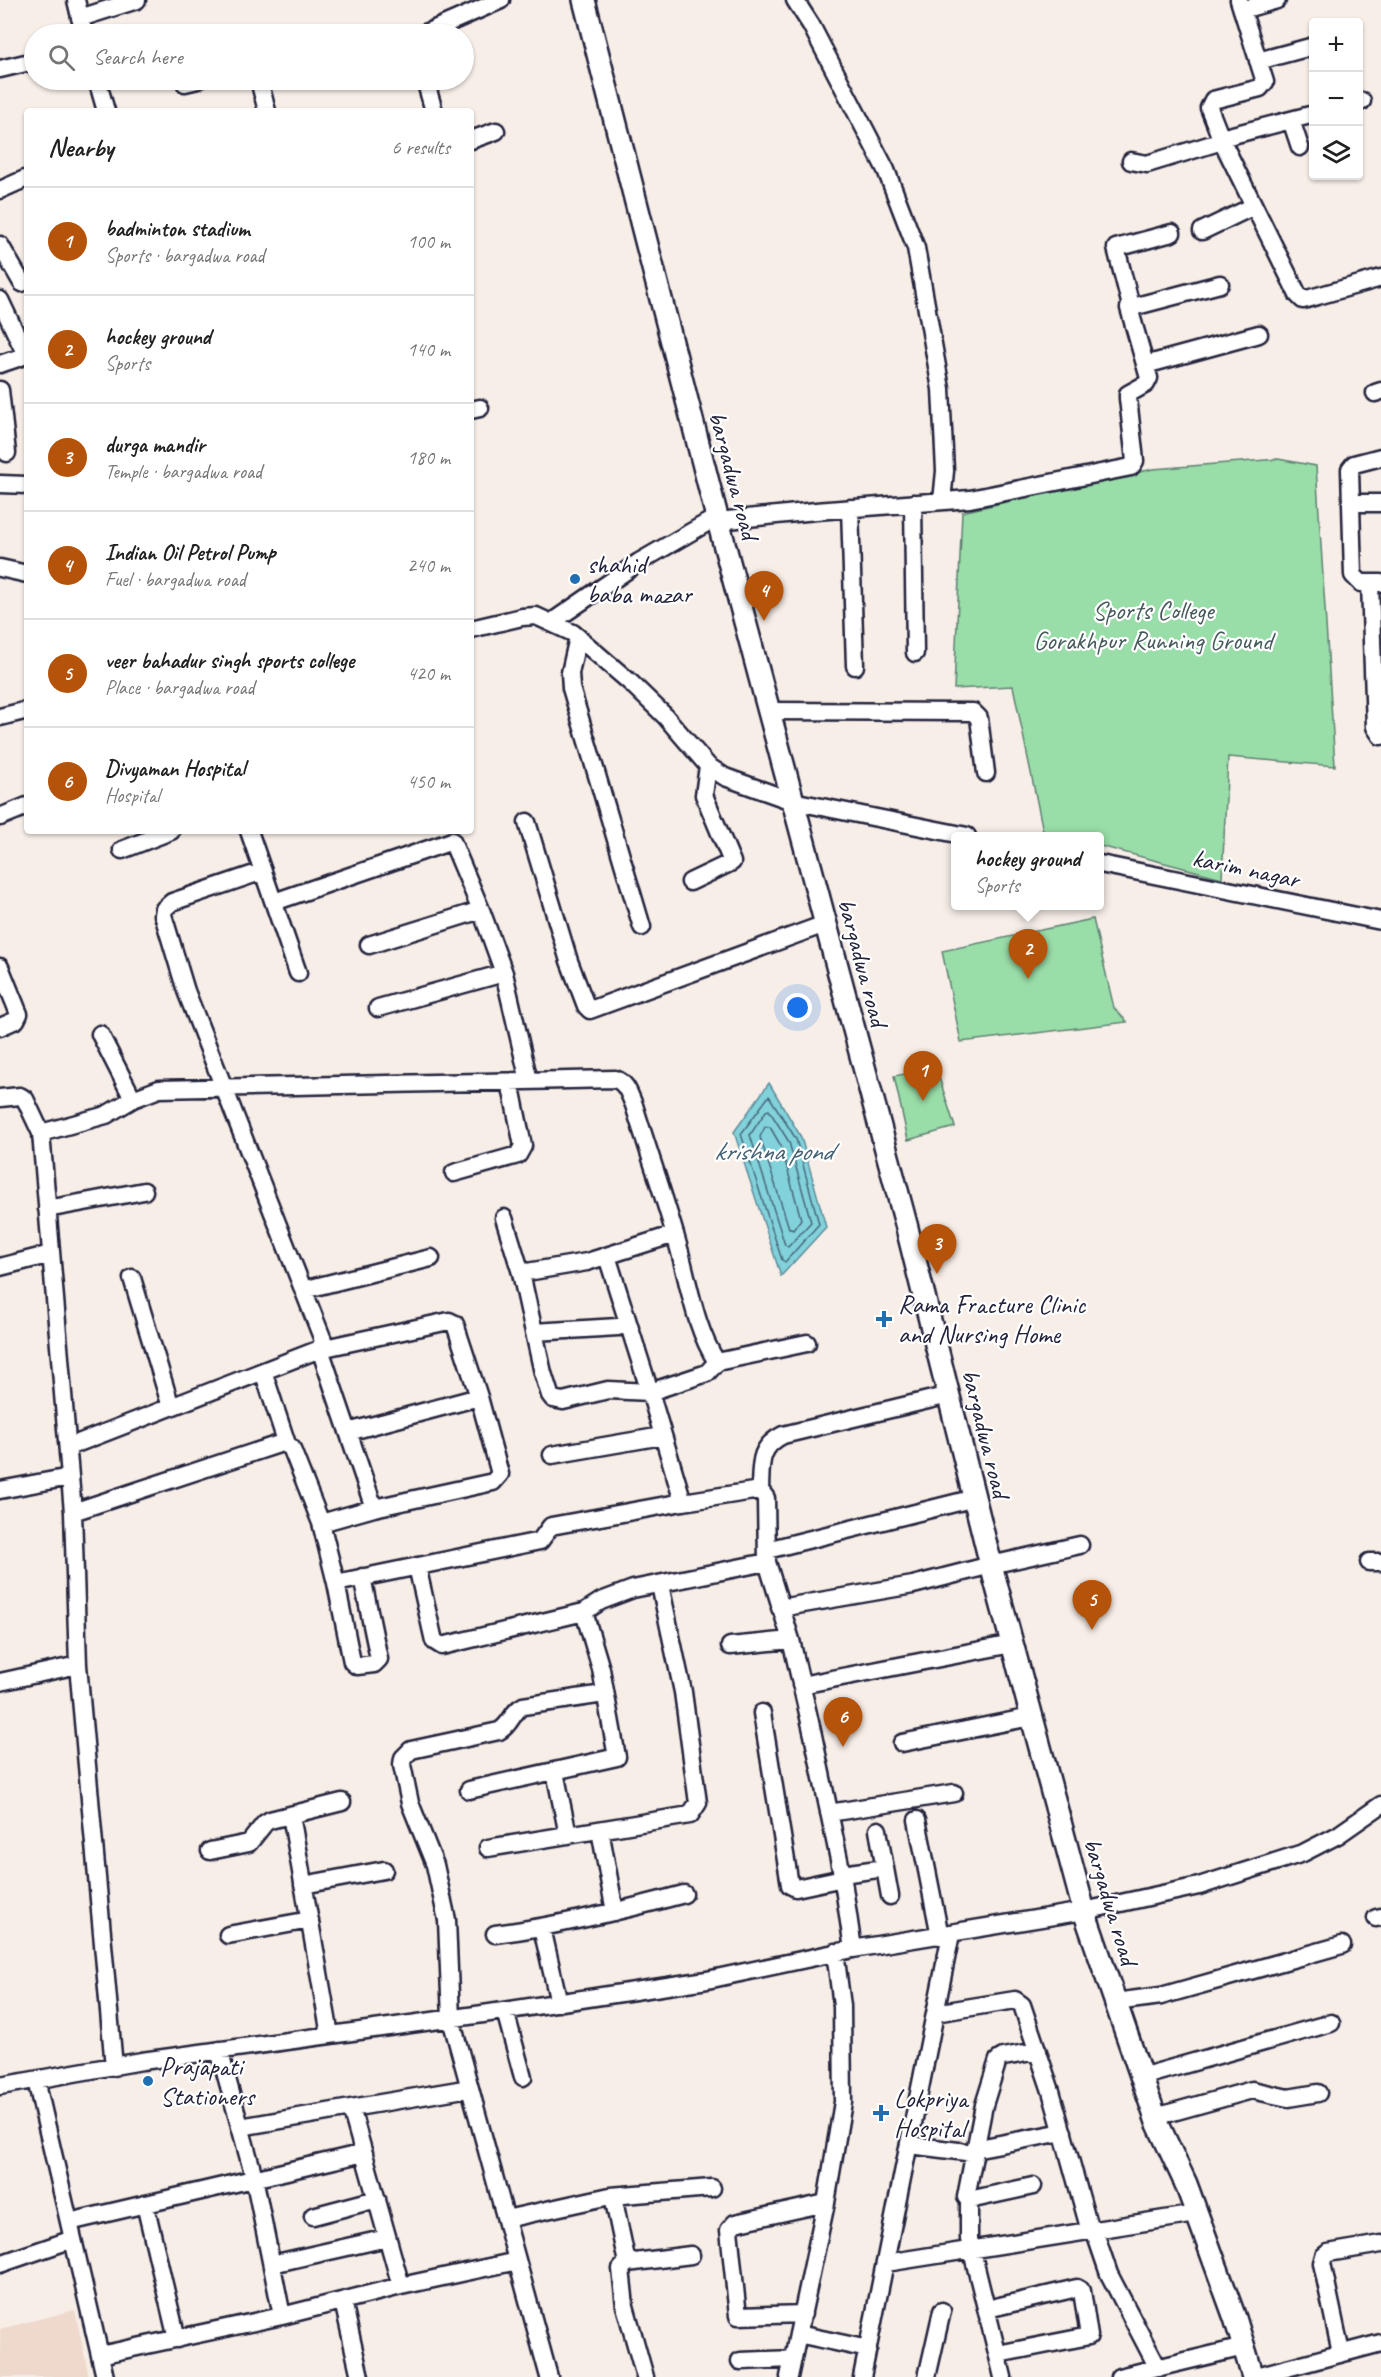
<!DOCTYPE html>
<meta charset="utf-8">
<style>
:root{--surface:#fff;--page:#f2f2f2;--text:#222;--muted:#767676;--line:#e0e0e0;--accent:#b45309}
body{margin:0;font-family:Caveat,sans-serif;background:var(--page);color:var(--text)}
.controls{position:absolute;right:18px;top:18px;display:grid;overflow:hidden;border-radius:6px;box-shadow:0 2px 4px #0004}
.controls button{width:54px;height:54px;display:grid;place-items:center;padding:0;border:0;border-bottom:2px solid var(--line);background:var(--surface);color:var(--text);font:30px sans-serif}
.you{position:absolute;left:798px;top:1008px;width:21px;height:21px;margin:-15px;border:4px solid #fff;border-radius:50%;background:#1a73e8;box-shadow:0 0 0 9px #1a73e833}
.badge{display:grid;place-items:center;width:39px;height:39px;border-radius:50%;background:var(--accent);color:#fff;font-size:20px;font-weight:700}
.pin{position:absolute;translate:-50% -50px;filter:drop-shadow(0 2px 3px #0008)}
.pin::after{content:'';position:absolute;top:32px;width:21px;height:18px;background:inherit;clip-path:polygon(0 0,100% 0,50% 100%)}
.popup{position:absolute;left:951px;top:832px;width:153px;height:78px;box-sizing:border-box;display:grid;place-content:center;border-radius:6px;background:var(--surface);filter:drop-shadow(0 2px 4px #0005);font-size:20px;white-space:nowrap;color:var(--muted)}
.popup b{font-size:22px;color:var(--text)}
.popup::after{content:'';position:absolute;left:50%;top:100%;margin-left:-12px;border:12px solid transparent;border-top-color:var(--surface)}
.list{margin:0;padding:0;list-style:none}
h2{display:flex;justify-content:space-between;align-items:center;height:78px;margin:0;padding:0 24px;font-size:26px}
h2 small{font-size:20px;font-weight:400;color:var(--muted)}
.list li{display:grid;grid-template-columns:39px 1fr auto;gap:18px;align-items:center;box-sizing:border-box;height:108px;padding:0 24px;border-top:2px solid var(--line)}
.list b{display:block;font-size:22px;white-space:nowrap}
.list p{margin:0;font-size:20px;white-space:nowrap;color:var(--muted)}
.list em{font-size:20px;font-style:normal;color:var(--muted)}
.icon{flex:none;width:33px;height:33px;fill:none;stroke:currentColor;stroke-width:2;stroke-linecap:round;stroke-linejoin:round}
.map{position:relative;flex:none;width:1381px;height:2377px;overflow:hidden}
.search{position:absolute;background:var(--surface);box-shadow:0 2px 4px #0004;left:24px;top:24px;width:450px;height:66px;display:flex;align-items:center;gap:15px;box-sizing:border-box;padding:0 21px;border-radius:33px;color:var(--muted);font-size:22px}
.panel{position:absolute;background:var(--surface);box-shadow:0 2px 4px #0004;left:24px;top:108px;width:450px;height:726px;border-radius:6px}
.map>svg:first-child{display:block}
</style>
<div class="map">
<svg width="1381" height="2377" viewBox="0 0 1381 2377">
<rect width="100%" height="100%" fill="#f7eee8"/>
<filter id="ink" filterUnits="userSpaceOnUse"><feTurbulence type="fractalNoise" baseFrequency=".0167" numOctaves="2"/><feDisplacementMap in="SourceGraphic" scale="12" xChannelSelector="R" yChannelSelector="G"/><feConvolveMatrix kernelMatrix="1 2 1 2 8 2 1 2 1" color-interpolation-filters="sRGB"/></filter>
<g filter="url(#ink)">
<path fill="#eed9cc" d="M 75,2310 L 89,2377 L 0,2377 L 0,2329 Z"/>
<path fill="#99dda8" stroke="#5e8072" stroke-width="1.5" d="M 1278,459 L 1316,466 L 1335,766 L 1228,757 L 1222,878 L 1100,846 L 1100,836 L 1062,836 L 1043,831 L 1013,686 L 954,689 L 962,512 L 1153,469 Z
M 1093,919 L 1114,1008 L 1127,1022 L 961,1042 L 942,951 Z
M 936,1068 L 955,1127 L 908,1140 L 894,1076 Z"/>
<path fill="#82d2db" stroke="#5c8c9b" stroke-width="1.5" d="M 769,1083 L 801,1137 L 826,1227 L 781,1276 L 734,1132 Z"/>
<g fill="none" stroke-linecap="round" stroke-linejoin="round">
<path stroke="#48687b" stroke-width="1.5" d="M 769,1096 L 796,1139 L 819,1224 L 785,1262 L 782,1260 L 741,1134 Z
M 769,1110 L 789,1142 L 811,1222 L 788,1247 L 785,1245 L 750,1135 L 766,1111 Z
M 765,1127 L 770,1127 L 781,1146 L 801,1219 L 793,1230 L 789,1228 L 760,1137 Z"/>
<g stroke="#22223b" stroke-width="21">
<path id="minor" d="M 76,0 L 84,34
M 795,0 L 811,25 L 886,170 L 916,248 L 941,389 L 945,471 L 942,501
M 1239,0 L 1265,82 L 1260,88 L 1213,100 L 1209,108 L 1222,141 L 1298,295 L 1303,300 L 1307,299 L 1381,278
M 1242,10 L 1277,0
M 80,18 L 137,0
M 423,34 L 501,0
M 1258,61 L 1314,46
M 0,69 L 34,61
M 97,80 L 106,111
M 259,80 L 267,111
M 425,80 L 434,111
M 185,83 L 198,80
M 1358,102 L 1362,101
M 1291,120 L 1300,147
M 1221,138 L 1314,114
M 471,140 L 496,131
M 1131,161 L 1147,164 L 1222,141
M 0,190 L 27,178
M 1202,231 L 1254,206
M 0,245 L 22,283
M 0,300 L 26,355
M 1131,306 L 1116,248 L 1172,233
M 0,364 L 27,355
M 1145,365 L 1259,334
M 0,390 L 7,453
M 1375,393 L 1381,391
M 471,410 L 480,408
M 1381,457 L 1354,464 L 1350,469 L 1353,575 L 1361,583 L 1381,583
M 0,484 L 27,485
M 913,503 L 915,653
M 1352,503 L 1381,503
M 850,508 L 855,666
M 718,521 L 816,511 L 970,499 L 1131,467 L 1135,461 L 1128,398 L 1128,394 L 1146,384 L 1149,378 L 1129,308 L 1220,284
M 0,568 L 27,574
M 1370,583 L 1375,727 L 1381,736
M 552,622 L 639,562 L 717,517
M 471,629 L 522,617 L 536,616 L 573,633 L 631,683 L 665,716 L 708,766 L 725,777 L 792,801 L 967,836
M 578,637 L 570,673 L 571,688 L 642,927
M 768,711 L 973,712 L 979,718 L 986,773
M 0,717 L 24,711
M 0,817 L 27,806
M 527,822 L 569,961 L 586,1006 L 590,1010 L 825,924
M 249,831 L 298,973
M 122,850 L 171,831
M 1100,864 L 1381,921
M 690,882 L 732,862 L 704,795 L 708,766
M 274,902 L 452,841 L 481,910 L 504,973 L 529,1081
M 369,945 L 481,910
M 0,967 L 19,1014 L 16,1020 L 0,1027
M 378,1008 L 504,973
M 100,1034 L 133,1099 L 159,1089 L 615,1079 C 627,1083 629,1094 634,1105 C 648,1151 665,1198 678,1245 C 689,1283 695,1329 717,1362 L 807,1343
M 0,1098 L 20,1096 L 25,1099 L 41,1133 L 73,1512 L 78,1665 L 114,2067
M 41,1133 L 106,1115 L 133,1099
M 454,1173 L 518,1155 L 523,1146 L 510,1082
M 47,1209 L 144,1191
M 504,1218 L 521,1273 L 543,1373 L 550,1395 L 553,1399 L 563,1401 L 608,1390 L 650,1392 L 607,1256
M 0,1267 L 51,1254
M 521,1273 L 587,1262 L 675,1234
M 132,1278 L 171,1407
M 303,1290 L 431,1258
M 449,1321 L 455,1324 L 479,1397 L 500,1474 L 493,1482 L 374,1508 L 320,1349 Z
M 534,1332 L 618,1327
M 717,1362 L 707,1373 L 650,1392 L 683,1502 L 760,1490 L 766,1498 L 767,1562 L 791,1640 L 813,1735 L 842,1874 L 853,1949
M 263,1371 L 287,1444
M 348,1432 L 479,1397
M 68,1447 L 320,1349 L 323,1340 L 186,991 L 163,915 L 164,909 L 172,902 L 263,871
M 552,1455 L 662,1436
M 0,1490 L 70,1477
M 760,1490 C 761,1465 758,1447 783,1435 L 949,1395
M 73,1512 L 282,1443 L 291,1447 L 321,1523 L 336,1583 L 540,1541 L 551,1526 L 683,1502
M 321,1523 L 374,1508
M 767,1550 L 975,1498
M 1369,1562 L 1381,1562
M 417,1566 L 434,1641 L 442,1646 L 584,1612 L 601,1601 L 633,1589 L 767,1562
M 336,1583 L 352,1662 L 357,1666 L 374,1664 L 379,1659 L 362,1577
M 780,1608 L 913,1585 L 991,1565 L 1080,1545
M 730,1646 L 791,1640
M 0,1682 L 78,1665
M 801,1685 L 1012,1644
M 762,1713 L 790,1885 L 796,1888 L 843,1878
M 902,1743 L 1031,1717
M 555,1772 L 568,1835
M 469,1790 L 617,1757 L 601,1669 L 584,1612
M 829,1813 L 954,1793
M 291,1815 L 330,2035
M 917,1820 L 940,1936
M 600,1830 L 615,1912
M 878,1830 L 890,1896
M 488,1848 L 690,1815 L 698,1803 L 683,1692 L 660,1585
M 210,1851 L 249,1843 L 265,1823 L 270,1820 L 342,1802
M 842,1874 L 885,1868
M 303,1885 L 384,1870
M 1376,1918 L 1381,1917
M 542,1928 L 559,2003
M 495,1934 C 559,1926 621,1911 684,1894
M 228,1935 L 310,1920
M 1115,2002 L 1161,1996 L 1342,1945
M 505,2011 L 523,2077
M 935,2013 L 1015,2000 L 1022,2005 L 1051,2091 L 1090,2231
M 219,2050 L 254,2177 L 282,2316
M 1141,2077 L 1331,2023
M 36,2080 L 105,2377
M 0,2086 L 142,2061 L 483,2014 L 707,1980 L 853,1949 L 1084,1911 L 1199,1886 L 1303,1853 L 1338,1835 L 1381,1805
M 351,2108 L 470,2088
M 1155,2117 L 1252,2090 L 1288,2098 L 1318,2093
M 910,2145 L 974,2153
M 974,2149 L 1063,2132
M 1033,2186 L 969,2200 L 966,2197 L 984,2105 L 998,2060 L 1003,2057 L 1038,2051
M 613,2196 L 627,2263
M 969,2200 L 969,2239 L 1003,2377
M 145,2204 L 177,2339
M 313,2216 L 377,2199
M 506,2219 L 610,2196 L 712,2188
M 69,2222 L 364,2153
M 1094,2230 L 1109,2274 L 1158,2368
M 886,2263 L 1196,2214
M 0,2264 L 73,2239
M 272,2264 L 387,2238
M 401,2286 L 517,2261
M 343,2301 L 360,2377
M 987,2309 L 1077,2288 L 1082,2291 L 1089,2336 L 998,2354
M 803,2314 L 738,2316 L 729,2230 L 735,2223 L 826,2203
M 798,2334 L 868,2349
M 1341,2353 L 1322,2263 L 1324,2256 L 1328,2253 L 1381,2244
M 100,2355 L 282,2316 L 401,2286 L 351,2108 L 240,2127
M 740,2361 L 793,2359
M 549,2377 L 451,2019 L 447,1920 L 435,1865 L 410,1803 L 402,1765 L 403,1758 L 411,1750 L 499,1731 C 511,1725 512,1711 523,1706 L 604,1694
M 645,2377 L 625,2306 L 621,2269 L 627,2263 L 691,2255
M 789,2377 L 826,2203 L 843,2102 L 842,2006 L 835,1952
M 862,2377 L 951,1934
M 927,2377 L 942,2311
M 1119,2377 L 1244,2347
M 1253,2377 L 1381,2343"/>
</g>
<g stroke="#22223b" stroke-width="26">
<path id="major" d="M 584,0 L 717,517 L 906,1224 L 991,1565 L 1084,1911 L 1157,2122 L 1186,2184 L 1235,2318 L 1253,2377"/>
</g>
<use href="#minor" stroke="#fff" stroke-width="16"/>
<use href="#major" stroke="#fff" stroke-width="21"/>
</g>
</g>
<g fill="#1f6fb2" stroke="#fff" stroke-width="2">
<circle cx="575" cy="579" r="6"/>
<path d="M881 1310h6v6h6v6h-6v6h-6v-6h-6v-6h6z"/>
<circle cx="148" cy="2081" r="6"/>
<path d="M878 2104h6v6h6v6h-6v6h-6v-6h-6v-6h6z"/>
</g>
<g text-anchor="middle" stroke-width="4.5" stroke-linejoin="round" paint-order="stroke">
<g font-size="26" fill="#22223b" stroke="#fff">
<text transform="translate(734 475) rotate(75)" y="9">bargadwa road</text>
<text transform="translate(1246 868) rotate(12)" y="9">karim nagar</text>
<text transform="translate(863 962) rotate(75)" y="9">bargadwa road</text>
<text transform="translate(986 1433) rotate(76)" y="9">bargadwa road</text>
<text transform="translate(1111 1901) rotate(73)" y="9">bargadwa road</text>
</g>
<g font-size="26" fill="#22223b" stroke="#fff" text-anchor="start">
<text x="587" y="573">shahid<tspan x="587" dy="30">baba mazar</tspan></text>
<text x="898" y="1313">Rama Fracture Clinic<tspan x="898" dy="30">and Nursing Home</tspan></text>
<text x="160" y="2075">Prajapati<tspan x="160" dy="30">Stationers</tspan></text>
<text x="894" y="2107">Lokpriya<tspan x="894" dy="30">Hospital</tspan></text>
</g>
<g font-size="26" fill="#465a5c" stroke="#fff">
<text x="1153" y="619">Sports College<tspan x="1153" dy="30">Gorakhpur Running Ground</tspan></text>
</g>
<g font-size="27" font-style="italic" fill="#446073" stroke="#fff">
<text x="773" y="1160">krishna pond</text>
</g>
</g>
</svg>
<div class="controls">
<button>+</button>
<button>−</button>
<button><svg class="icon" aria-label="layers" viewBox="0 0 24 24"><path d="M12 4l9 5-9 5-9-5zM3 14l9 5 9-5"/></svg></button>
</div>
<div class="you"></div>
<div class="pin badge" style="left:923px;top:1101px">1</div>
<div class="pin badge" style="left:1028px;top:979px">2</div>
<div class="popup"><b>hockey ground</b>Sports</div>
<div class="pin badge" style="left:937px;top:1274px">3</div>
<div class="pin badge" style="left:764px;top:621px">4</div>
<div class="pin badge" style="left:1092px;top:1630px">5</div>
<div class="pin badge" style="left:843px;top:1747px">6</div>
<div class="search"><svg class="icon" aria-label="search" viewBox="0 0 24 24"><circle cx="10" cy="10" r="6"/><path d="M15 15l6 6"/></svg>Search here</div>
<section class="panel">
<h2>Nearby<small>6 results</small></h2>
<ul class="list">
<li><span class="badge">1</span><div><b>badminton stadium</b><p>Sports · bargadwa road</p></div><em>100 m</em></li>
<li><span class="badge">2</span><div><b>hockey ground</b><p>Sports</p></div><em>140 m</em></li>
<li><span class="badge">3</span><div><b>durga mandir</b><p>Temple · bargadwa road</p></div><em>180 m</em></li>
<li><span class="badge">4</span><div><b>Indian Oil Petrol Pump</b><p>Fuel · bargadwa road</p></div><em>240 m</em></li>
<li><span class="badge">5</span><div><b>veer bahadur singh sports college</b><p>Place · bargadwa road</p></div><em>420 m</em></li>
<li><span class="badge">6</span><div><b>Divyaman Hospital</b><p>Hospital</p></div><em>450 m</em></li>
</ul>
</section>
</div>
